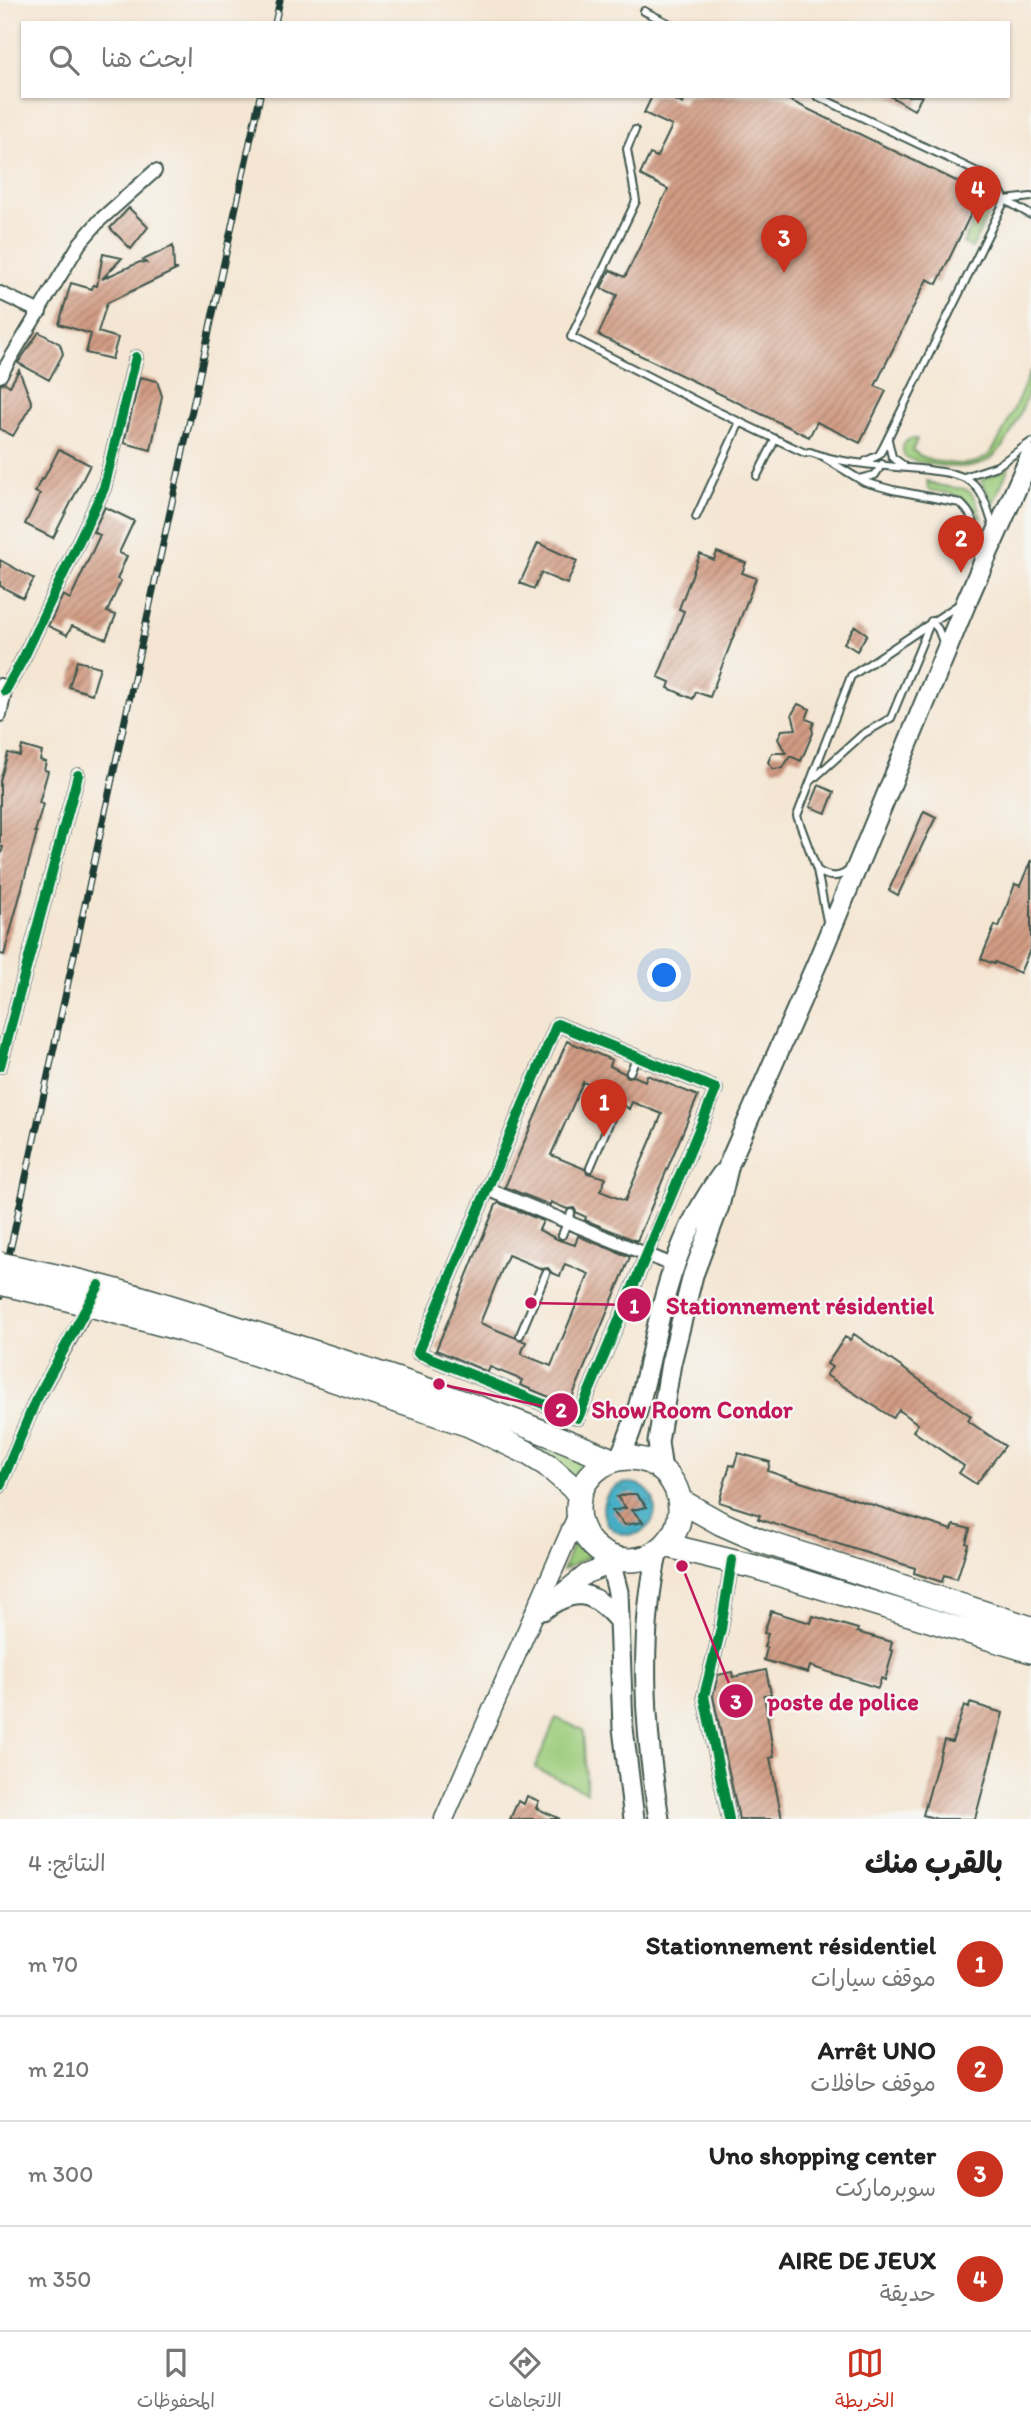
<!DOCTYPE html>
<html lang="ar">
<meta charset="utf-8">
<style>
:root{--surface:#fff;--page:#f2f2f2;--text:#222;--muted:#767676;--line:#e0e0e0;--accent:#c8321e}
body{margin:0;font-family:Itim,"Playpen Sans Arabic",sans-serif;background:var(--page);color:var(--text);direction:rtl}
.you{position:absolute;left:665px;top:976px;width:24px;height:24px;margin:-18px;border:5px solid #fff;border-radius:50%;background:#1a73e8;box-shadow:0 0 0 10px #1a73e833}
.badge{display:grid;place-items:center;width:46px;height:46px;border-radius:50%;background:var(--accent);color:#fff;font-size:23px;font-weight:700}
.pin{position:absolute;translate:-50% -58px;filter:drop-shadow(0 2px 4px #0008)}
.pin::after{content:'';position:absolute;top:37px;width:24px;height:21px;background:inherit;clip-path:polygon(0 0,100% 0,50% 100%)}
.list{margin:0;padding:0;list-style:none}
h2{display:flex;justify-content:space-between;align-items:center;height:91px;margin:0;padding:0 28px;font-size:30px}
h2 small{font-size:23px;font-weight:400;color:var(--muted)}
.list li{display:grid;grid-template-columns:46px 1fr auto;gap:21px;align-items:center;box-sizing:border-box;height:105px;padding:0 28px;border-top:2px solid var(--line)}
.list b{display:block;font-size:26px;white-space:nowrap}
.list p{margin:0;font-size:23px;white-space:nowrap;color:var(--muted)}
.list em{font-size:23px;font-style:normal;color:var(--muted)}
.icon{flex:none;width:38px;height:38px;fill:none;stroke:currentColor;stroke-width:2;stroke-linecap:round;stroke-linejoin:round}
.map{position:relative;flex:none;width:1031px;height:1819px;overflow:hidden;direction:ltr}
.search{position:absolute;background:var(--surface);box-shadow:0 2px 5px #0004;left:21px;right:21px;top:21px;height:77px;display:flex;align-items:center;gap:18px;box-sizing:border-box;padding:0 24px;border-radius:0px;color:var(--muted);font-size:26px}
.sheet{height:511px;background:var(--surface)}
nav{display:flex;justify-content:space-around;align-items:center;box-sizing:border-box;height:98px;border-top:2px solid var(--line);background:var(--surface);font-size:19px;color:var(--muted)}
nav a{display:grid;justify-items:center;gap:4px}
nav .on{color:var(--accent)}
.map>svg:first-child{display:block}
</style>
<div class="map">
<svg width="1031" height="1819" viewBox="0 0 1031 1819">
<defs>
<pattern id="park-tufts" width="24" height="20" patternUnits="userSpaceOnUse" patternTransform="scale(1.75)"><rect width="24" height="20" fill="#9ccc7b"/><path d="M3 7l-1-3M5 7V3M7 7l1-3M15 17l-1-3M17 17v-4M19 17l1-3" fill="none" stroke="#7fa766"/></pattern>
<pattern id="water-ripples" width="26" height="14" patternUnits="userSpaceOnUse" patternTransform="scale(1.75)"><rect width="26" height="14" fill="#46afc5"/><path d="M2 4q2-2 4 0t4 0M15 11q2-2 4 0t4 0" fill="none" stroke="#3a90a1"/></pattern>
<pattern id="building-hatch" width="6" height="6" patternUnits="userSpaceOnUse" patternTransform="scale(1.75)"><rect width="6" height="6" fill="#d29b83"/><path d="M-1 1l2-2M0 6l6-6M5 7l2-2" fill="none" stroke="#aa806c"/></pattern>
</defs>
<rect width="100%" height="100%" fill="#f6f6f2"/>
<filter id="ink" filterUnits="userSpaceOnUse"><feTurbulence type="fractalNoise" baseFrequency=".0143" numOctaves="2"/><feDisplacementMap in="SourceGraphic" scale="14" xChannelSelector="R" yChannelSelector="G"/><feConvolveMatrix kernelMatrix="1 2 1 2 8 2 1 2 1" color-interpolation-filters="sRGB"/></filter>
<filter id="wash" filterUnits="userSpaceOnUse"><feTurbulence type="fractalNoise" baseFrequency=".00686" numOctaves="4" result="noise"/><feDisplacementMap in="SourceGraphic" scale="28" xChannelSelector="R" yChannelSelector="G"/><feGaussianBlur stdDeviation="1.57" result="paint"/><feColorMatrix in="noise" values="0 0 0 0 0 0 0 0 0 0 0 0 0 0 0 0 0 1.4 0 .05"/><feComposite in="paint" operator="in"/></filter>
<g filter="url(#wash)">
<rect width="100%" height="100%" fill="#f4e6d3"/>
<path fill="#9ccc7b" stroke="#5e8458" stroke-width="2" d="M 1031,370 C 1031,388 1026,400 1019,416 C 1000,459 985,473 936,465 C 926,463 914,462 905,457 C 901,449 902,443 910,439 L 917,439 L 913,450 C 921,459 937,462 948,463 C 961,465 975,465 986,457 C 1000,447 1022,389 1031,370 Z
M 1009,467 L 993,504 L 981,480 Z
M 927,481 C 960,497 971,472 982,521 C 966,495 957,494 928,490 Z
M 526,1440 L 586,1460 L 575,1479 Z
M 580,1541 L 588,1557 L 563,1570 L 573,1544 Z
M 556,1718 L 583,1730 L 587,1792 L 535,1768 Z"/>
<path fill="url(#park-tufts)" stroke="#5e8458" stroke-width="2" d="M 984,200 L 993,204 L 972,248 L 963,243 Z"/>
<path fill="url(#water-ripples)" stroke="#32767c" stroke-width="2" d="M603 1509a26 26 0 1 1 52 0a26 26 0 1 1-52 0Z"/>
<g id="blocks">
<path fill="url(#building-hatch)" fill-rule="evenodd" d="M 652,96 L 666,96 L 683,104 L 686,96 L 781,96 L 981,193 L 937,284 L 927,279 L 875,386 L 886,391 L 860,443 L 817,422 L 809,437 L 598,335 L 617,295 L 601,288 L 610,270 L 625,277 L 668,189 L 640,175 L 650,154 L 657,157 L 672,126 L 644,113 Z
M 890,96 L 922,96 L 914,110 Z
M 129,208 L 148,227 L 131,249 L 110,228 Z
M 173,246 L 174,269 L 178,269 L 107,303 L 98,332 L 118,338 L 112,359 L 86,353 L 91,334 L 59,324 L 71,283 L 92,289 L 93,285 L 97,286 L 103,254 L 122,258 L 102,279 L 140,262 L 146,263 L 143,260 Z
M 39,332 L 60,344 L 63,354 L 49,380 L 18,363 Z
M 19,370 L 32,404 L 13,436 L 0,429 L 0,385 L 5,383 L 10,386 Z
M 140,377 L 157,381 L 162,396 L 151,450 L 124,443 Z
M 59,449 L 90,465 L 53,538 L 25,524 L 40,494 L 35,492 L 41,479 L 43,480 Z
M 105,507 L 134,521 L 119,553 L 127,556 L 117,579 L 121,581 L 107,612 L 116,615 L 106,639 L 72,626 L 67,635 L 48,626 L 63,595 L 70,599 L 100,535 L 93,532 Z
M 538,543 L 577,561 L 567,584 L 541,573 L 534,589 L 520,583 Z
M 717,552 L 746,563 L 742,573 L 756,578 L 710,697 L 696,692 L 693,699 L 668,688 L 670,682 L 658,677 L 684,611 L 679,609 L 700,554 L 714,560 Z
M 0,560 L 34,579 L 23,598 L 0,586 Z
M 855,626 L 867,634 L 857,651 L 844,643 Z
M 77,661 L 100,667 L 92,694 L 69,687 Z
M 798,704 L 810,709 L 806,719 L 814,722 L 812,728 L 813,733 L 801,761 L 790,756 L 783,768 L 773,769 L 768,762 L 772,753 L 786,753 L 778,739 L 782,730 L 796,729 L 792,714 Z
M 22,746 L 42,752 L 40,760 L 46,762 L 44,770 L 48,771 L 39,803 L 43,804 L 35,832 L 37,832 L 4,955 L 0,954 L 0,857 L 3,847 L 0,846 L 0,781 L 8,753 L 20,756 Z
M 819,785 L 834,792 L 826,813 L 810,807 Z
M 924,811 L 936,817 L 898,895 L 889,890 Z
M 1031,860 L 1031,947 L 1020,973 L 995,962 L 994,964 L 981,959 L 995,925 L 999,927 L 1015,884 L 1020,886 Z
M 567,1041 L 612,1060 L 610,1066 L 624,1073 L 628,1077 L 634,1076 L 645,1081 L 647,1075 L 698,1096 L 637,1241 L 585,1220 L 586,1217 L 577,1213 L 574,1208 L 567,1209 L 551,1202 L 550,1205 L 505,1187 ZM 583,1082 L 604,1091 L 602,1097 L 619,1102 L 629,1109 L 632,1102 L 662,1114 L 625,1201 L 600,1191 L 606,1178 L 587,1173 L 585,1169 L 551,1155 Z
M 499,1203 L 543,1221 L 539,1230 L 559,1240 L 575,1245 L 578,1236 L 630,1257 L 569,1405 L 520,1385 L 522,1380 L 490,1367 L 488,1372 L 436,1350 L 496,1205 ZM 508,1255 L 542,1269 L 548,1268 L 552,1273 L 560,1276 L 565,1264 L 589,1274 L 551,1366 L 521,1354 L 526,1342 L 480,1323 Z
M 854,1334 L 971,1416 L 968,1421 L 1005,1446 L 976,1484 L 959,1473 L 964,1466 L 913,1431 L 918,1424 L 899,1410 L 893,1418 L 826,1375 L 832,1367 L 827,1364 L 845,1337 L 850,1340 Z
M 738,1453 L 770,1462 L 768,1471 L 791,1479 L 952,1530 L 954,1525 L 970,1529 L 966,1543 L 968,1544 L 957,1579 L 944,1575 L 942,1582 L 914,1573 L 915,1568 L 758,1519 L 760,1515 L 719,1502 L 730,1465 L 734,1466 Z
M 627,1494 L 636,1494 L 647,1507 L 632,1510 L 643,1522 L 625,1525 L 612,1511 L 626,1508 L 617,1497 Z
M 771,1611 L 811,1623 L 813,1616 L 858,1629 L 857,1632 L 892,1642 L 890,1650 L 893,1651 L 885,1680 L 881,1678 L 878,1688 L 810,1666 L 808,1673 L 764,1660 L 767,1648 L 764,1647 L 768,1634 L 764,1633 Z
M 766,1670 L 771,1694 L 764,1695 L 774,1757 L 770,1758 L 782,1819 L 739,1819 L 713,1696 L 718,1675 L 732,1672 L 733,1677 Z
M 970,1703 L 1003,1713 L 975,1819 L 937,1819 L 923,1815 L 944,1740 L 952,1742 L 964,1706 L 969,1708 Z
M 527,1796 L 539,1801 L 536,1808 L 560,1819 L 510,1819 L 518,1801 L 524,1804 Z"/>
</g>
</g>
<g filter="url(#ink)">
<use href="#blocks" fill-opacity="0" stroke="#3f564c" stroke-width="2"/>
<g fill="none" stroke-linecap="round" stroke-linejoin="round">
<g stroke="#3f564c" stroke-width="10">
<path id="lane" d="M 644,11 L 668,23
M 817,96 L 986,176 L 999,188 L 1005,200 L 883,448 L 879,455 L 866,461
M 635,130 L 627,149 L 636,201 L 571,337 L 708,407 L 805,453 L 810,452 C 847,466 889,465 928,470 C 940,472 959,473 970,481 C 985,492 988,512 994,528
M 1005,200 L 1031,215
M 1005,200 L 1031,197
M 888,440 L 892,457 L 903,465
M 826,459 L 864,482 L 893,490 L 960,503 C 977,517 978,537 978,557
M 757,476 L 775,440
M 964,477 L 997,466 L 1031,442
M 859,479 L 875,475 L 882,464
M 696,517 L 740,422
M 812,780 L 863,734 L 891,718 L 931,621 L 938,629 L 943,642
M 817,870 C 828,878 840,879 850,869
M 827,921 L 817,870 L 797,816 L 851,676 L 958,605
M 630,1072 L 637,1057
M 590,1168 L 616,1107
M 562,1235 L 571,1213
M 520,1335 L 546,1273"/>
</g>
<g stroke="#3f564c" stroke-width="16">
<path id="street" d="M 0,293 L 40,312
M 0,376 L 80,243 L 100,220 L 155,171
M 5,691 L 24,657 L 104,488 L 136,357
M 0,715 L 5,691 L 0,685
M 557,1024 L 716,1089 L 578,1418 L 418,1353 Z
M 0,1066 L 78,775
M 487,1189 L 675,1266
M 0,1486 L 35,1402 L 91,1301
M 729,1819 L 704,1696 L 721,1629 L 732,1560"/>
</g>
<g stroke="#3f564c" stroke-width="21">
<path id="secondary" d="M 551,1602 L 586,1574 L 623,1560
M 444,1819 L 578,1514"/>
</g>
<g stroke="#3f564c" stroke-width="23">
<path id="primary" d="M 619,1459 C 645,1405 650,1346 667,1289 C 679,1247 697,1208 722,1174
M 662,1470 L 658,1442 L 671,1363 L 693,1275 L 719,1206 L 729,1164 L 818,961 L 968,598 L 1031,455
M 599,1550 L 611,1565 L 618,1592 L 623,1728 L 634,1819
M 658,1550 C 638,1637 645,1731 659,1819
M 543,1610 C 576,1586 594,1591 619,1621"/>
</g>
<g stroke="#3f564c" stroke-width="26">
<path id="highway" d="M 51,1275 C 124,1290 195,1315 266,1337 C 383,1374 499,1412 612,1460
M 48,1294 L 180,1329 L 469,1425 L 526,1452 L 547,1465 L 580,1494
M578 1509a51 51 0 1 1 102 0a51 51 0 1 1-102 0Z
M 679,1500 L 720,1523 L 761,1541 L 1031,1628
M 665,1545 L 755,1567 L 1031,1651"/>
</g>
<use href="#lane" stroke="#fff" stroke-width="6"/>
<use href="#street" stroke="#fff" stroke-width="12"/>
<use href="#secondary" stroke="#fff" stroke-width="18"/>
<use href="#primary" stroke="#fff" stroke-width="19"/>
<use href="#highway" stroke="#fff" stroke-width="23"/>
<g stroke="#1f3d34" stroke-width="7">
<path id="rail" d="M 275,23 L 280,0
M 0,1297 L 260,96"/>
</g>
<use href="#rail" stroke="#f6f6f2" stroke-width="4.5" stroke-dasharray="13" stroke-linecap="butt"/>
<g stroke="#3f564c" stroke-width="26" stroke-linecap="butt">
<path id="highway-bridge" d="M 0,1264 L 51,1275
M 0,1283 L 48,1294"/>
</g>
<use href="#highway-bridge" stroke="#fff" stroke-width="23"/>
<g stroke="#f6f6f2" stroke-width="15">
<path id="cycleway" d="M 5,691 L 24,657 L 104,488 L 136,357
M 557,1024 L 716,1089 L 578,1418 L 418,1353 Z
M 0,1066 L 78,775
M 0,1486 L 35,1402 L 99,1285
M 729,1819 L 704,1696 L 721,1629 L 732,1560"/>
</g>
<use href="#cycleway" stroke="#00873e" stroke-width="10"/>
</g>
</g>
<path fill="none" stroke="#c2185b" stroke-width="2.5" d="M531 1303L634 1305M439 1384L561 1410M682 1566L736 1701"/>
<g fill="#c2185b" stroke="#f6f6f2" stroke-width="2.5">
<circle cx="531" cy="1303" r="7"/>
<circle cx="439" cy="1384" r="7"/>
<circle cx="682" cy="1566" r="7"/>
<circle cx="634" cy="1305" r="18"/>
<circle cx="561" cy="1410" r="18"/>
<circle cx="736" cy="1701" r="18"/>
</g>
<g font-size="21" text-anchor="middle" font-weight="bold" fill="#fff">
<text x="634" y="1313">1</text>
<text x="561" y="1417">2</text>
<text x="736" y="1709">3</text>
</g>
<g font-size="24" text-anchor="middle" font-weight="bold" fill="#c2185b" stroke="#f6f6f2" stroke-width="5" stroke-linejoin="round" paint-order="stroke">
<text x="800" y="1314">Stationnement résidentiel</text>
<text x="692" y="1418">Show Room Condor</text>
<text x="843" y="1710">poste de police</text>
</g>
</svg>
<div class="you"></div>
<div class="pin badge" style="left:604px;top:1137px">1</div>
<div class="pin badge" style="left:961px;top:573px">2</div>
<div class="pin badge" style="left:784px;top:273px">3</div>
<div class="pin badge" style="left:978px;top:224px">4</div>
<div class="search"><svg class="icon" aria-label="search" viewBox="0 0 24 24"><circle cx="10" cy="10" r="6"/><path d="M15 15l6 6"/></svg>ابحث هنا</div>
</div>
<section class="sheet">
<h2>بالقرب منك<small>النتائج: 4</small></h2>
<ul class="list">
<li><span class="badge">1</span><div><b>Stationnement résidentiel</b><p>موقف سيارات</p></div><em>70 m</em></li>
<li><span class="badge">2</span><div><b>Arrêt UNO</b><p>موقف حافلات</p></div><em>210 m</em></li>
<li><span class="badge">3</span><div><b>Uno shopping center</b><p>سوبرماركت</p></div><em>300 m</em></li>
<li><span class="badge">4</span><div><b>AIRE DE JEUX</b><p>حديقة</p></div><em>350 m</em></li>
</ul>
</section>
<nav>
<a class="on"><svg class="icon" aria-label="map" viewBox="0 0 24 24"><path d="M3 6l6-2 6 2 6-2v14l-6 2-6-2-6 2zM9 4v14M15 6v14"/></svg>الخريطة</a>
<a><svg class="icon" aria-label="directions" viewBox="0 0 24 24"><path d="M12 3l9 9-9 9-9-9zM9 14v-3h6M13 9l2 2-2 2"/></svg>الاتجاهات</a>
<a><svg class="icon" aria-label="saved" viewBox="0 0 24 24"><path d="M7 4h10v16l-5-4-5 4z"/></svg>المحفوظات</a>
</nav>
